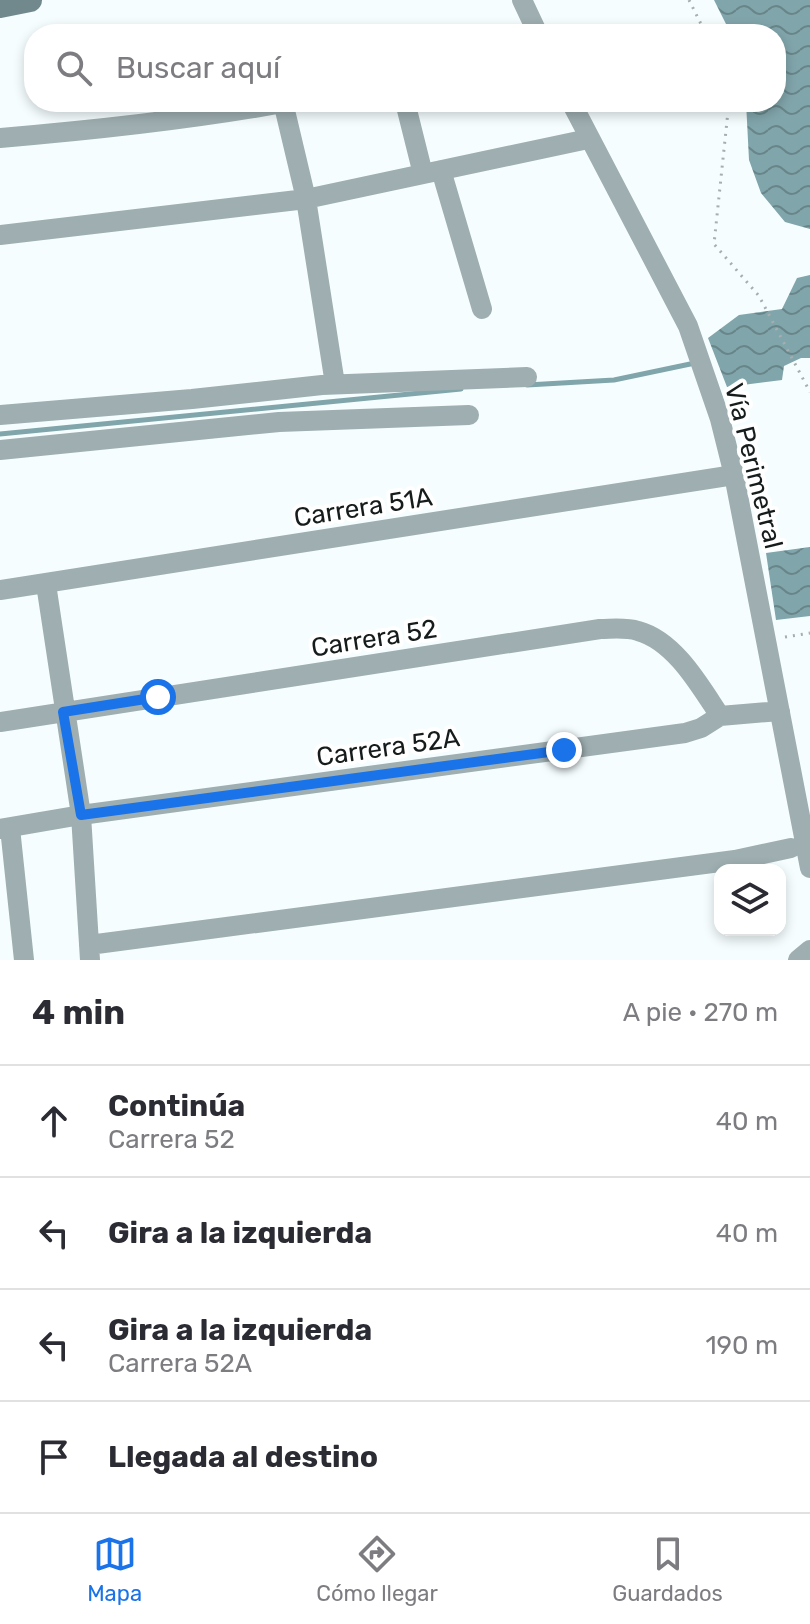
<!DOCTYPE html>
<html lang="es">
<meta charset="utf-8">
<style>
:root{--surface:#fff;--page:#f2f2f3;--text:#2b2b33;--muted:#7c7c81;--line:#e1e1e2;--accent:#1a73e8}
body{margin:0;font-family:Rubik,sans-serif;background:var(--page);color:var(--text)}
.controls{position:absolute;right:24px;bottom:24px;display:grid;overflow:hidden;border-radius:16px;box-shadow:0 4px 12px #0003}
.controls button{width:72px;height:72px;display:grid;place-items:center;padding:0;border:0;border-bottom:2px solid var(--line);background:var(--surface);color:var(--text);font:40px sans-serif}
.stop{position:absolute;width:24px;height:24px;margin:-18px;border:6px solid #1a73e8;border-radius:50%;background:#fff}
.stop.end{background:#1a73e8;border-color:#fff;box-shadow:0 2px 8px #0008}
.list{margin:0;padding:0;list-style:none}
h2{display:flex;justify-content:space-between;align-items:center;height:104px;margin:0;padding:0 32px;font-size:34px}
h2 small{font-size:26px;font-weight:400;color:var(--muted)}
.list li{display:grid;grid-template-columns:52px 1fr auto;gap:24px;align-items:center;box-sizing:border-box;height:112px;padding:0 32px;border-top:2px solid var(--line)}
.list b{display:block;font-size:30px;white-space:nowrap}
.list p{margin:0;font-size:26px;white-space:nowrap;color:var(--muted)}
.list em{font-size:26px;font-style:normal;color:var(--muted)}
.icon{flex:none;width:44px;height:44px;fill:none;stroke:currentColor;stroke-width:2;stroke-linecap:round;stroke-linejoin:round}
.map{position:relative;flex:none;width:810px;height:960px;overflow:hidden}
.search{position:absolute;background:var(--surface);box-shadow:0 4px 12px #0003;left:24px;right:24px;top:24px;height:88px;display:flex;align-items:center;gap:20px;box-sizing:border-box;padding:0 28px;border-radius:32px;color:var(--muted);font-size:30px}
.sheet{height:552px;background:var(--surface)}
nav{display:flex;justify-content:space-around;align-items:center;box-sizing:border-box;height:112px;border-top:2px solid var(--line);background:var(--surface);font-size:22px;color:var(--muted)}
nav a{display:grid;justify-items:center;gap:4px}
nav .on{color:var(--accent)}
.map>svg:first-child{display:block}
</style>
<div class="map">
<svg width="810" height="960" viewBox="0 0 810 960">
<defs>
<pattern id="water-waves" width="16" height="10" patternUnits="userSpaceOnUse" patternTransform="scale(2)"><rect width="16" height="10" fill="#80a5ab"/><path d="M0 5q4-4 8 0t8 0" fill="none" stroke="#68868a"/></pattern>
</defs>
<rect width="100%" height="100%" fill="#f5fdff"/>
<path fill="url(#water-waves)" d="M 714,0 L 810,0 L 810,229 L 785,222 L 761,193 L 749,160 L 746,102 L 776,102 L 776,34 L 731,34 Z
M 810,275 L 810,358 L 801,358 L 784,366 L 782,380 L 727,387 L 708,338 L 739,315 L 782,309 L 797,278 Z
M 810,547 L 810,616 L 776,620 L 766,553 Z"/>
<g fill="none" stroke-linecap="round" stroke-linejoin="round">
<path stroke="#80a5ab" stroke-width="5" d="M 527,385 L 614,380 L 695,363
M 0,434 L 461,389"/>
<path stroke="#a7aeaf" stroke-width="3" stroke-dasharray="2 6" stroke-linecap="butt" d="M 689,0 L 706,34
M 729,102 L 714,244 L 759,296 L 810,392
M 785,637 L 810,633"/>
<path stroke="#9eaeb1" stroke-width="20" d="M 522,0 L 538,34
M 283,102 L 306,199 L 335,384
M 405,102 L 423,174
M 571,102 L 688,326 L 720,419 L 734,475 L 810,868
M 0,138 C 95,130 189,120 283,103
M 441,170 L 482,309
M 0,235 L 306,199 L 588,139
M 0,415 L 192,399 L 322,385 L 527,377
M 0,450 L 279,422 L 469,415
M 46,584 L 81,815 L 90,960
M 0,590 L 734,475
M 0,722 L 600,629 C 612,629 625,627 638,631 C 675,641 700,686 720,716
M 10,828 L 24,960
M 0,829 L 81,815 L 685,733 L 701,728 L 720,716 L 780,711
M 89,945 L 735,860 L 791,848
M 798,960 L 810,950"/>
<path stroke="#71898d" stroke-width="24" d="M 0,6 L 30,0"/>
</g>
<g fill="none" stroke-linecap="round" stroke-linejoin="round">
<path stroke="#1a73e8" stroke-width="10" d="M 158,697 L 63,712 L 81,815 L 564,750"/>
</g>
<g text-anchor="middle" stroke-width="8" stroke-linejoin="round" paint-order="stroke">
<g font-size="26" fill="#161b1b" stroke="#fff">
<text transform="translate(754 466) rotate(76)" y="9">Vía Perimetral</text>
<text transform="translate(363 507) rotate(-9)" y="9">Carrera 51A</text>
<text transform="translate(374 638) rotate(-9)" y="9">Carrera 52</text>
<text transform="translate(388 747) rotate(-8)" y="9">Carrera 52A</text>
</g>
</g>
</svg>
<div class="controls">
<button><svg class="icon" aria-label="layers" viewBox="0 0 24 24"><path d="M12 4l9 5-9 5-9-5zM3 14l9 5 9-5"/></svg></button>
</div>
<div class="stop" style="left:158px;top:697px"></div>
<div class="stop end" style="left:564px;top:750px"></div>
<div class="search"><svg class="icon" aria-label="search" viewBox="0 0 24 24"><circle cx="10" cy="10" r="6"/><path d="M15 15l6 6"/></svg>Buscar aquí</div>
</div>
<section class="sheet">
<h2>4 min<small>A pie · 270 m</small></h2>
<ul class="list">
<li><svg class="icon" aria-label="ahead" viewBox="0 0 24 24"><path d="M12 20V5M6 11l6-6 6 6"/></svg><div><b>Continúa</b><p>Carrera 52</p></div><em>40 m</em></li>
<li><svg class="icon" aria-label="left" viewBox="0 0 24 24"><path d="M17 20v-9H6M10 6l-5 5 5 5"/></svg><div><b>Gira a la izquierda</b></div><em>40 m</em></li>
<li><svg class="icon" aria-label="left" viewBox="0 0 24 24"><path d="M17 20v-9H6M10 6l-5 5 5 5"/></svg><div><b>Gira a la izquierda</b><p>Carrera 52A</p></div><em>190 m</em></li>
<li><svg class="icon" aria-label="arrive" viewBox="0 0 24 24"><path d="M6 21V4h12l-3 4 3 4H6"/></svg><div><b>Llegada al destino</b></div></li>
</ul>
</section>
<nav>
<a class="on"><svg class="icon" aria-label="map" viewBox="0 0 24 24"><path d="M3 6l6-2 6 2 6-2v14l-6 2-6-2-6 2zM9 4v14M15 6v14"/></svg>Mapa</a>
<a><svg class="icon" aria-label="directions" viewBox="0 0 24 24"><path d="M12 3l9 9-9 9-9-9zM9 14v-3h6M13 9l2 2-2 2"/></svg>Cómo llegar</a>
<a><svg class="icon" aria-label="saved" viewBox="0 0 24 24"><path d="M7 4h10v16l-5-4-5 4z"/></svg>Guardados</a>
</nav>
